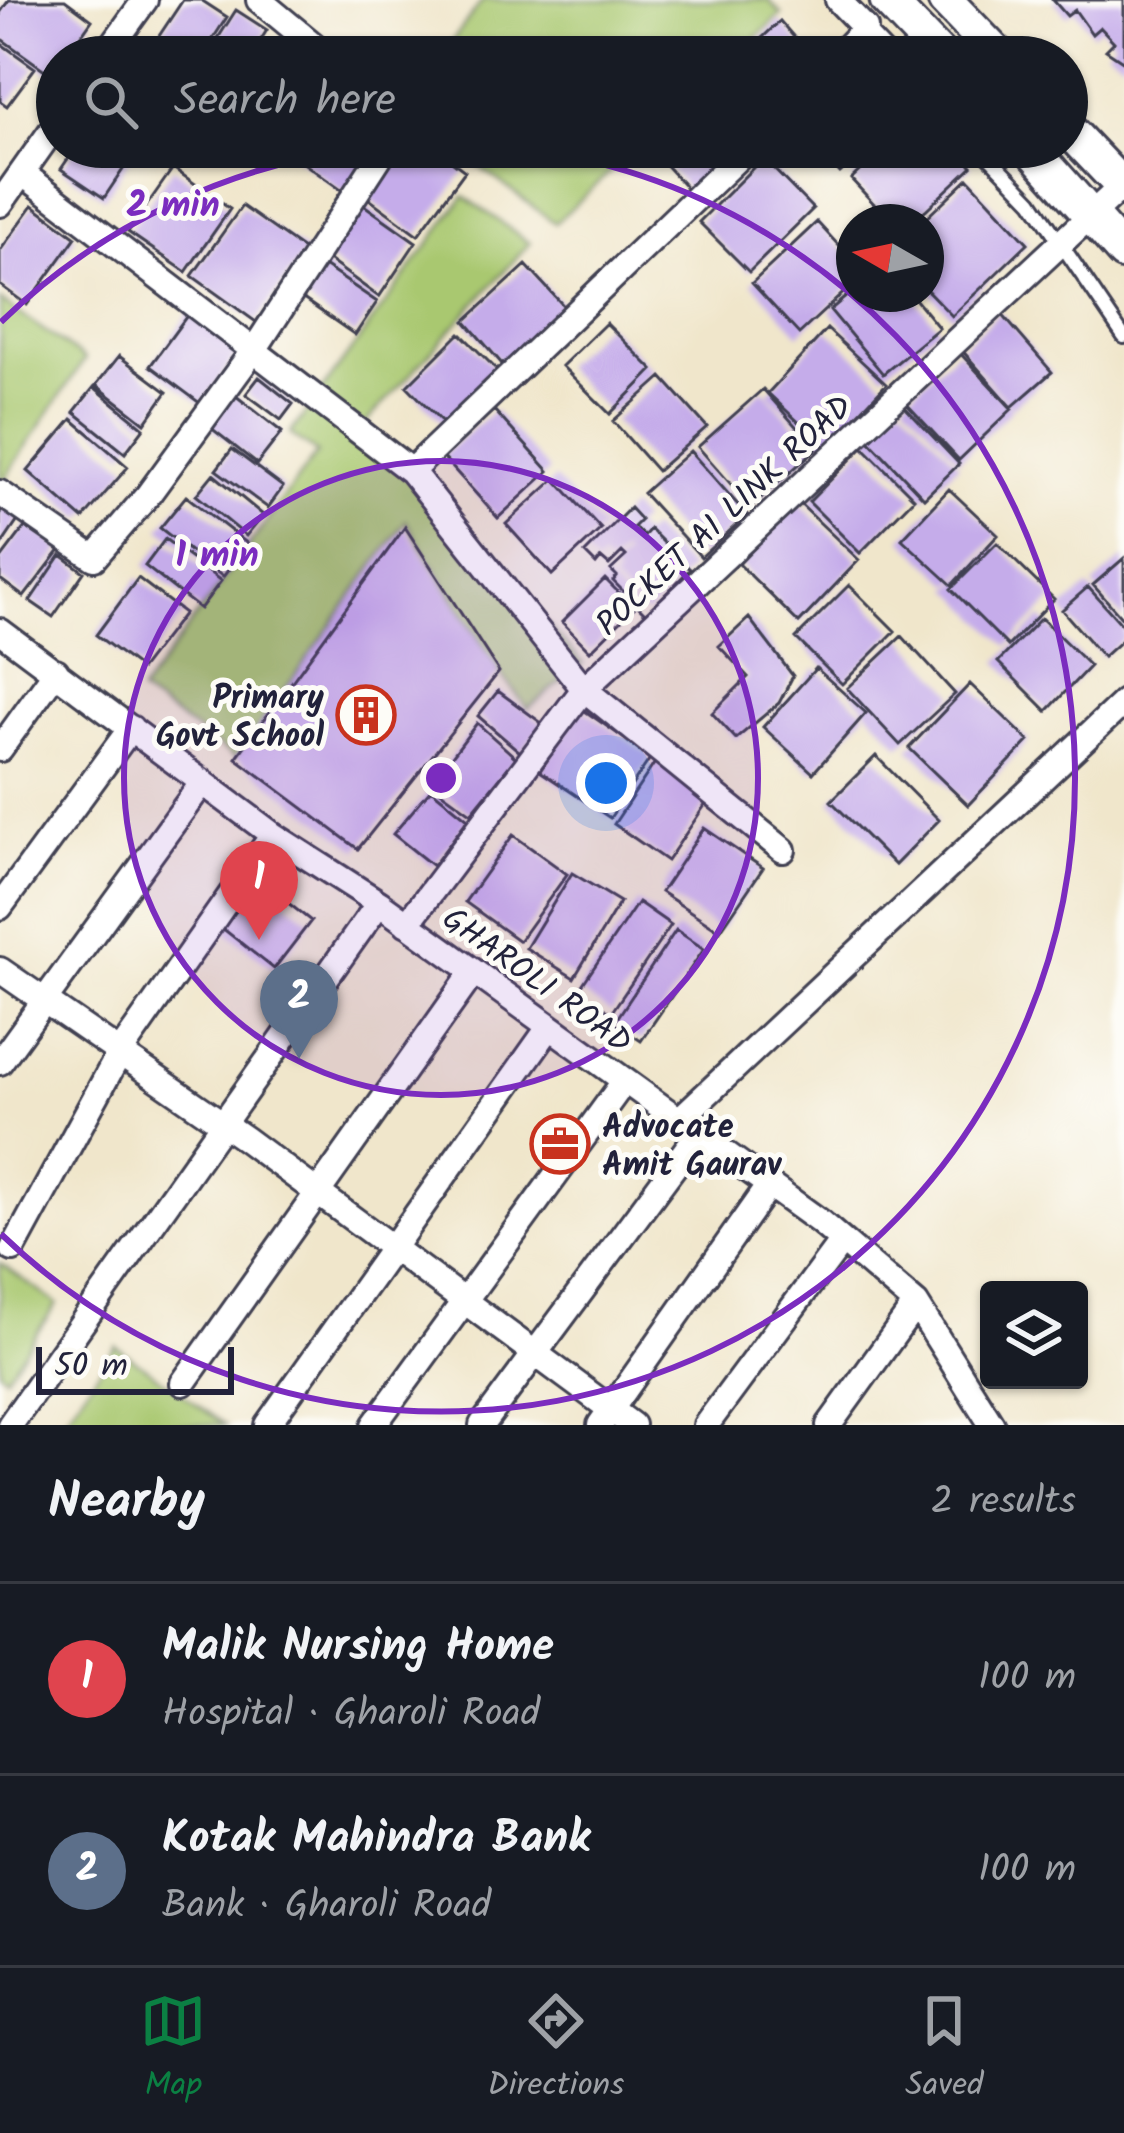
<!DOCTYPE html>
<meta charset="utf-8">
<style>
:root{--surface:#171b24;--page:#242831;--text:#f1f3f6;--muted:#9ea1a6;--line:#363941;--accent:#0b8043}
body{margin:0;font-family:Kalam,sans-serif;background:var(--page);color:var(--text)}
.controls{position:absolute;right:36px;bottom:36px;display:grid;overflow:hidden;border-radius:12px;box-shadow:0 3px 9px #0004}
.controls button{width:108px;height:108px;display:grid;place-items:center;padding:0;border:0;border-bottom:3px solid var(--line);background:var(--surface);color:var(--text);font:60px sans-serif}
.compass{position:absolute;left:836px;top:204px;width:108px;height:108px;border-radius:50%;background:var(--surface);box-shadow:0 3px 9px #0004;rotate:279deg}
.scale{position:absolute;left:36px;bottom:30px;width:198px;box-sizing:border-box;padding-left:12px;border:6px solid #22223b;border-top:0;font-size:33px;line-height:42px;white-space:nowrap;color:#22223b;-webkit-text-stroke:9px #fdfcf7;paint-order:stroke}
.you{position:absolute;left:606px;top:783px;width:42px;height:42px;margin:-30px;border:9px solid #fff;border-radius:50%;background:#1a73e8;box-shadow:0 0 0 18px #1a73e833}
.badge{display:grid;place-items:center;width:78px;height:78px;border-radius:50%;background:var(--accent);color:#fff;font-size:39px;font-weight:700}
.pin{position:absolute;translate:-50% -99px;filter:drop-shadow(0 3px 6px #0008)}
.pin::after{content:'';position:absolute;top:63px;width:42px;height:36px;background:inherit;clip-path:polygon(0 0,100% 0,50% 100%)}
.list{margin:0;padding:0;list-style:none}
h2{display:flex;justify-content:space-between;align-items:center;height:156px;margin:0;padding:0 48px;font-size:51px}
h2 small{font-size:39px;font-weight:400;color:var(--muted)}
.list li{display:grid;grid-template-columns:78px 1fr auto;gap:36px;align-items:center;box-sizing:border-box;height:192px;padding:0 48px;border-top:3px solid var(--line)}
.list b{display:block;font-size:45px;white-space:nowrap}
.list p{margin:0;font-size:39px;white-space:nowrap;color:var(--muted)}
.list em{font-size:39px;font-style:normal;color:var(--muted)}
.icon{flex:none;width:66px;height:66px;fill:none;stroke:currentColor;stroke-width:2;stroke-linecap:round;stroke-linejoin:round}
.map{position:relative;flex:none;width:1124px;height:1425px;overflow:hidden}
.search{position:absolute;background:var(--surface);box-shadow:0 3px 9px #0004;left:36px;right:36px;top:36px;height:132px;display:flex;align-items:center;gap:30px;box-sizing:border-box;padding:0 42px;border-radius:66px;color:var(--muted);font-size:45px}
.sheet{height:540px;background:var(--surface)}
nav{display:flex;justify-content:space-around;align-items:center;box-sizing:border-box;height:168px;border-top:3px solid var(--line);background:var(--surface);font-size:33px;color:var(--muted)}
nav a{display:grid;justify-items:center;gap:6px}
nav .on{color:var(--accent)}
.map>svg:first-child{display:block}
</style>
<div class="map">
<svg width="1124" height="1425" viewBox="0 0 1124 1425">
<rect width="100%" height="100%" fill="#fdfcf7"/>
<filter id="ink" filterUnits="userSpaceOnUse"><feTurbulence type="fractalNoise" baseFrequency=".00833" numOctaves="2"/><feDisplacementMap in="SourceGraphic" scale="24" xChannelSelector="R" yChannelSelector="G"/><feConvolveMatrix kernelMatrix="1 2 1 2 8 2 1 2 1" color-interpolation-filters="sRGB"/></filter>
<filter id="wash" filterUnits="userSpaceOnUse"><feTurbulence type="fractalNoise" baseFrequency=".004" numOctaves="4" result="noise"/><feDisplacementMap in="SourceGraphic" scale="48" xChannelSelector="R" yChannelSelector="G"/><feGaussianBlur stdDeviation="2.7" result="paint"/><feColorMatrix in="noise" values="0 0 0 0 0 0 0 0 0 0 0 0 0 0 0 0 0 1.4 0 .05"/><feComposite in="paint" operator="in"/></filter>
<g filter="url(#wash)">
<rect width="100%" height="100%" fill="#f0e6cb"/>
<path fill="#a9c870" stroke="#667556" stroke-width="3" d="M 483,0 L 768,0 L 782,14 L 735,57 L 440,57 Z
M 453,147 L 637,147 L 555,223 Z
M 464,196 L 530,243 L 365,424 L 583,663 L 528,709 L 499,672 L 406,521 L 236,758 L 140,693 L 317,453 L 290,434 Z
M 0,300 L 85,359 L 2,483 L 0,481 Z
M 0,1263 L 57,1304 L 6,1376 L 0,1371 Z
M 116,1346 L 225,1425 L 76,1425 L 65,1418 Z"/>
<g id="blocks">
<path fill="#c5acea" d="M 9,0 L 65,0 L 92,20 L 66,57 L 57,57 L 53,76 L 0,38 L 0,13 Z
M 183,0 L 201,0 L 227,17 L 201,57 L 145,57 Z
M 1053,0 L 1124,0 L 1124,62 L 1106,50 L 1114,42 L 1100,27 L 1092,34 L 1075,10 L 1067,16 Z
M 236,10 L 267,30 L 250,57 L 206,57 Z
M 780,21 L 811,57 L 742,57 Z
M 0,43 L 35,68 L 7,106 L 0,101 Z
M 76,147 L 138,147 L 104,198 L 61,169 Z
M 281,147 L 376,147 L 344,192 Z
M 394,147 L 433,147 L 465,171 L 418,235 L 361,193 Z
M 649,147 L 743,147 L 693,195 Z
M 816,147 L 869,147 L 840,173 Z
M 885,147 L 953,147 L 972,166 L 913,222 L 891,222 L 851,179 Z
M 763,158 L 813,209 L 749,272 L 699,222 Z
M 173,168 L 230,209 L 186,272 L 128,232 Z
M 968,178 L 1028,243 L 952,316 L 926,289 L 922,222 Z
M 361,203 L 416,242 L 379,297 L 323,256 Z
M 33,205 L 76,237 L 27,305 L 0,285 L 0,251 Z
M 242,206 L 306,251 L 256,322 L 192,276 Z
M 817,222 L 854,262 L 854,283 L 799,334 L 752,283 Z
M 321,264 L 377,302 L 355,335 L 299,296 Z
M 526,265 L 571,314 L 509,372 L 465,321 Z
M 854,290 L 911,294 L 939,328 L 883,374 L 830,310 Z
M 191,310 L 242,347 L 201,404 L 150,366 Z
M 1000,312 L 1052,372 L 1012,407 L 960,348 Z
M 606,323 L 653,370 L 610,414 L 562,366 Z
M 827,329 L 886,384 L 826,448 L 768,393 Z
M 460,333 L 503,376 L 450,430 L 407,386 Z
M 957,350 L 1012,409 L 959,460 L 904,401 Z
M 119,356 L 167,392 L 145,423 L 96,385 Z
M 259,377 L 293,404 L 281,420 L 246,394 Z
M 662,377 L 707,427 L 657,471 L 613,421 Z
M 94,387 L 144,428 L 125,453 L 74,412 Z
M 763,389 L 816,449 L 751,507 L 698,447 Z
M 231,392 L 282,432 L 257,464 L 206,424 Z
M 901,403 L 959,464 L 924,498 L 866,437 Z
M 494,410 L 549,471 L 498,518 L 442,456 Z
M 72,419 L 128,467 L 83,519 L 28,471 Z
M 863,447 L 914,498 L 860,553 L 809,502 Z
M 232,449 L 283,487 L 268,508 L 216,470 Z
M 690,451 L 747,515 L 701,557 L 643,493 Z
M 213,474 L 263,515 L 246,536 L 196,495 Z
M 555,479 L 601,529 L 552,575 L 506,524 Z
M 949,489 L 998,535 L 952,585 L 902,539 Z
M 186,496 L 248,544 L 223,577 L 160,528 Z
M 0,501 L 21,516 L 0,547 Z
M 798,502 L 859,560 L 799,623 L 739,564 Z
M 630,508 L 641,520 L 634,527 L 644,536 L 650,529 L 690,569 L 646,614 L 613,581 L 617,576 L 611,570 L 626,556 L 622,552 L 609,565 L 601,558 L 596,564 L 585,553 Z
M 28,523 L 61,549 L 24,597 L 0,579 L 0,560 Z
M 405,527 L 499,672 L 358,849 L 236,758 Z
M 165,539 L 221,581 L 200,609 L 145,566 Z
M 997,543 L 1054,599 L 1008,646 L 951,589 Z
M 61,555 L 84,572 L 53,617 L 30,601 Z
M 1124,558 L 1124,620 L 1093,585 Z
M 138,578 L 184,613 L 141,669 L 96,635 Z
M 605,579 L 634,608 L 590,651 L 562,622 Z
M 849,585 L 895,631 L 842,684 L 796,638 Z
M 1088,587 L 1124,627 L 1124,638 L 1103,657 L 1062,610 Z
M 749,618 L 793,676 L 779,703 L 736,739 L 712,713 L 748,677 L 719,646 Z
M 1041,618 L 1090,666 L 1047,711 L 998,662 Z
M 902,636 L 955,694 L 900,745 L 847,688 Z
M 816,668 L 866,713 L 813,773 L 763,727 Z
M 970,684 L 1029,741 L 968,805 L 909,748 Z
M 498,691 L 543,724 L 520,752 L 478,716 Z
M 582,709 L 651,757 L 610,818 L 540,771 Z
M 477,723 L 516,758 L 471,813 L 431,784 Z
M 876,756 L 939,820 L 895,865 L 831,801 Z
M 656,761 L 710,798 L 667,861 L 614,824 Z
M 431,789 L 468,819 L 433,866 L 393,834 Z
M 704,828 L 763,868 L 720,931 L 661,892 Z
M 513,835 L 567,874 L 519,941 L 465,902 Z
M 572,873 L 620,902 L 574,978 L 526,948 Z
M 254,876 L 311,921 L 274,969 L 217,924 Z
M 638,902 L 671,925 L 611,1013 L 578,991 Z
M 676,930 L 704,949 L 641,1041 L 614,1023 Z"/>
</g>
</g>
<g filter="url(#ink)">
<use href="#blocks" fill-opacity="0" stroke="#413f51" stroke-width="3"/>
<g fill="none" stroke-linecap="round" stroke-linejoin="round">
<g stroke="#413f51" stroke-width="18">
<path id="lane" d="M 865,28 L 893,57
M 980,147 L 1032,201 L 1124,337"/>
</g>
<g stroke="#413f51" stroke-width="30">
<path id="street" d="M 259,0 L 328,57
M 104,57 L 145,0
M 837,57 L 865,28 L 838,0
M 22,173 L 411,471 L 584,689 L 783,850
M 0,204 L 57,123
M 411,471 L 749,147
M 0,493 L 94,558 L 148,495 L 256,347 L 386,147
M 0,631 L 273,835 L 379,903 L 819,1221 L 916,1304 L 992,1425
M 0,749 L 56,671
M 0,907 L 131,728
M 407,924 L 584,689 L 1122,186
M 0,970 L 245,1139 L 632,1425
M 0,1062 L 203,782
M 679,1120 L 1124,702
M 13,1249 L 119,1054 L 273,835
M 183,1383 L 473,973
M 10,1425 L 379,903
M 267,1425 L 548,1029
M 374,1425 L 623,1083
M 482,1425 L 698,1134
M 600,1425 L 769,1185
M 706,1425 L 842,1241
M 829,1425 L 916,1304"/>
</g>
<g stroke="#413f51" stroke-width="39">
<path id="secondary" d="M 887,0 L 942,57
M 945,0 L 1000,57
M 1067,128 L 1124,188
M 1030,147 L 1124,253"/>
</g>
<use href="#lane" stroke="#fff" stroke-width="12"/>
<use href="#street" stroke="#fff" stroke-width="24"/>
<use href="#secondary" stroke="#fff" stroke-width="33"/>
</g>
</g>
<circle cx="441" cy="778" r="317" fill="#7b2cbf" fill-opacity=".12"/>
<g fill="none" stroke="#7b2cbf" stroke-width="6">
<circle cx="441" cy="778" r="317"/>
<path d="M1 322A634 634 0 0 1 375 147M507 147A634 634 0 1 1 1 1234"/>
</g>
<defs>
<g id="building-ring" transform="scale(3)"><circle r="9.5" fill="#fdfcf7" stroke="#c8321e" stroke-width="1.5"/><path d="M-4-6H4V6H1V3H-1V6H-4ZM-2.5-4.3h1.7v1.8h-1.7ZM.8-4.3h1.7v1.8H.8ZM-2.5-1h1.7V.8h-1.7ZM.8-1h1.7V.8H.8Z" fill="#c8321e"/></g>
<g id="office-ring" transform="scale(3)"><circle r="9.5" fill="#fdfcf7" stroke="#c8321e" stroke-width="1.5"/><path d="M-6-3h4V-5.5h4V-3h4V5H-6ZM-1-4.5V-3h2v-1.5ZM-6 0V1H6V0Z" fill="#c8321e"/></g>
</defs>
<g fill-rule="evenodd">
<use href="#building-ring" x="366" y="715"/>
<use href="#office-ring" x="560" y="1144"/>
</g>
<g text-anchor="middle" stroke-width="10" stroke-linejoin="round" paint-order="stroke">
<g font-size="33" fill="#22223b" stroke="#fdfcf7">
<text transform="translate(723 514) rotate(-43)" y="12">POCKET A1 LINK ROAD</text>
<text transform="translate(538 979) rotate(36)" y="12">GHAROLI ROAD</text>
</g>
<g font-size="33" font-weight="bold" fill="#22223b" stroke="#fdfcf7" text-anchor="end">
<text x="324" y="708">Primary<tspan x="324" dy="38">Govt School</tspan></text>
<text x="602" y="1137" text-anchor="start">Advocate<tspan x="602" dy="38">Amit Gaurav</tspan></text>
</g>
</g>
<circle cx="441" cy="778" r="18" fill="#7b2cbf" stroke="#fdfcf7" stroke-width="6"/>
<g font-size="36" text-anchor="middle" font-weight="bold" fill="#7b2cbf" stroke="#fdfcf7" stroke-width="10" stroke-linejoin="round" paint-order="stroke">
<text x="173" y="216">2 min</text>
<text x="217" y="566">1 min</text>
</g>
</svg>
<div class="controls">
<button><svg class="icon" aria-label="layers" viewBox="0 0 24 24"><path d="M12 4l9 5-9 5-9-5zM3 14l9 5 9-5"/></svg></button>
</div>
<svg class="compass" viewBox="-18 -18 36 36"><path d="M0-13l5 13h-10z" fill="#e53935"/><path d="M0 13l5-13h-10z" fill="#9ea1a6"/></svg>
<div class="scale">50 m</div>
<div class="you"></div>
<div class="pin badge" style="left:259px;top:940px;background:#e0444e">1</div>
<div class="pin badge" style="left:299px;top:1059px;background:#5c6f8a">2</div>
<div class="search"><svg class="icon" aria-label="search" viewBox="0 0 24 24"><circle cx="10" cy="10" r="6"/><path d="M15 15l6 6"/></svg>Search here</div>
</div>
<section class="sheet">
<h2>Nearby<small>2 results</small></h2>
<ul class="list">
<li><span class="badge" style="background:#e0444e">1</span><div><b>Malik Nursing Home</b><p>Hospital · Gharoli Road</p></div><em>100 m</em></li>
<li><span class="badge" style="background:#5c6f8a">2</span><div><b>Kotak Mahindra Bank</b><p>Bank · Gharoli Road</p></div><em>100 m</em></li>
</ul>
</section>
<nav>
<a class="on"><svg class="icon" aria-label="map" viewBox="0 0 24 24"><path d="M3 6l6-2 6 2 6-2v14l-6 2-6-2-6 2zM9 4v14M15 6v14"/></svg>Map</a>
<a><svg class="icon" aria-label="directions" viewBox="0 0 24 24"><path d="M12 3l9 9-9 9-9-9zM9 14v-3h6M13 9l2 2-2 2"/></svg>Directions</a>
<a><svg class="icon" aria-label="saved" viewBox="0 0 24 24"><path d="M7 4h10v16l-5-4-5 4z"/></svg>Saved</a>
</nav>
